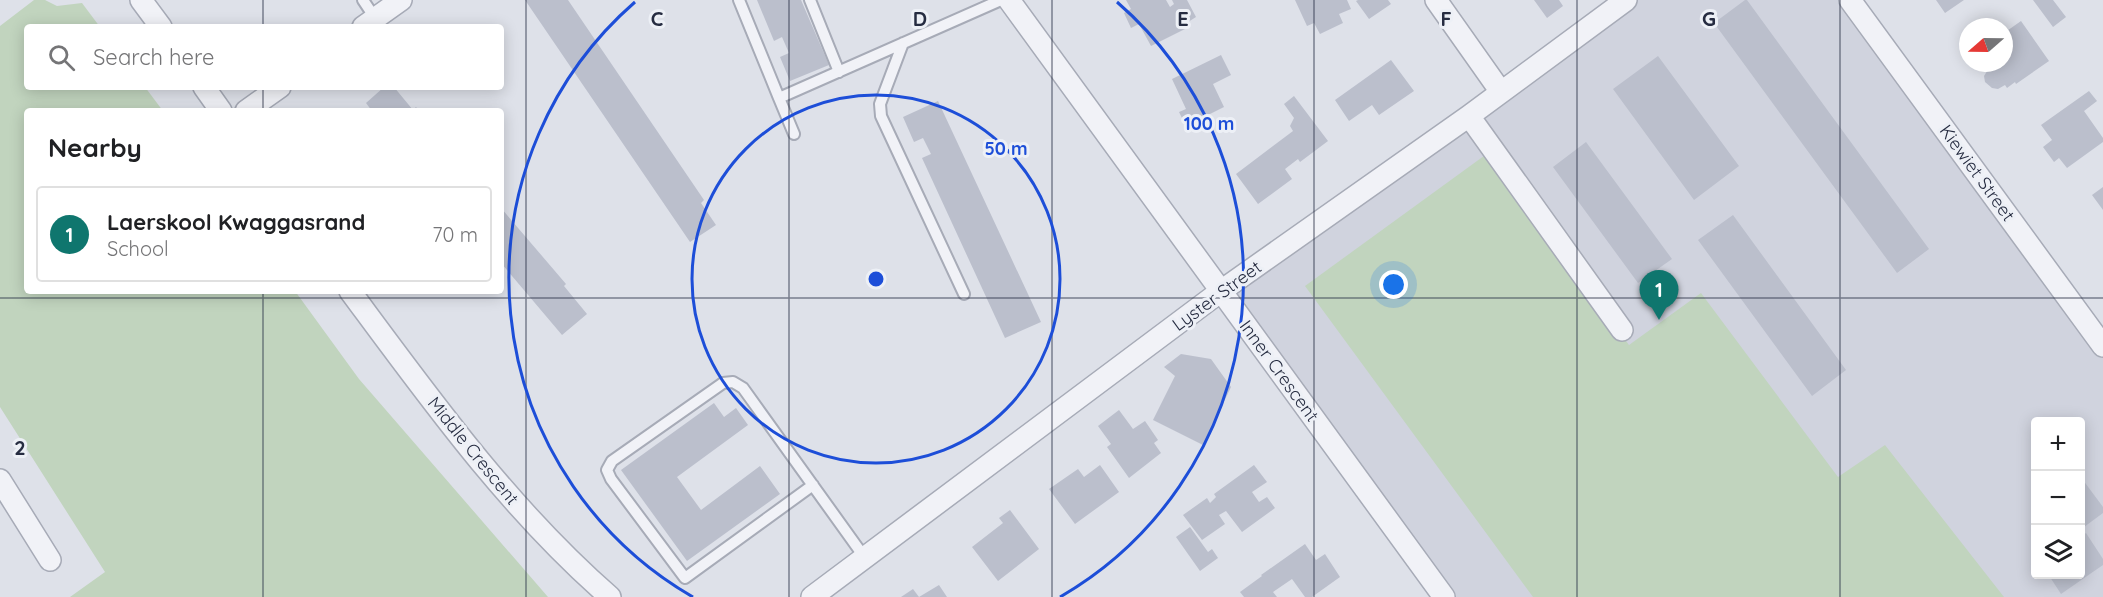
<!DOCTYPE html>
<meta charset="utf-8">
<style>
:root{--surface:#fff;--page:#f2f2f2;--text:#202124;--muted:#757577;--line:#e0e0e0;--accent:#0f766e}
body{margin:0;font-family:Quicksand,sans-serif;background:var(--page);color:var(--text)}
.controls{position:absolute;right:18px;bottom:18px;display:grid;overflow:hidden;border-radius:6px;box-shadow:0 3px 15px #0003}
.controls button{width:54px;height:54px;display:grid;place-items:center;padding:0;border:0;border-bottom:2px solid var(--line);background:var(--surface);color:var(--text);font:30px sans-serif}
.compass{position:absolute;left:1959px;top:18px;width:54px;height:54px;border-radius:50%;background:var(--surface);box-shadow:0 3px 15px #0003;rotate:250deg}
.you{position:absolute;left:1394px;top:285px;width:21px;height:21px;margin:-15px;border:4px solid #fff;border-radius:50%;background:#1a73e8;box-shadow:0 0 0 9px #1a73e833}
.badge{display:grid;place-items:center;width:39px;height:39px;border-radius:50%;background:var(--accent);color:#fff;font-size:20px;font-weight:700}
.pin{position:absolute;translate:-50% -50px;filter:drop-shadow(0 2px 3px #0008)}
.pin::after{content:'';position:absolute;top:32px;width:21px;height:18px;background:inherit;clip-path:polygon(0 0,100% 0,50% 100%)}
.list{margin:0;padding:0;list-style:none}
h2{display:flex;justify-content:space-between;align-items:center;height:78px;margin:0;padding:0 24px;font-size:26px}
h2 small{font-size:20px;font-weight:400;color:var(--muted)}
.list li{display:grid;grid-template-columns:39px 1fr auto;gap:18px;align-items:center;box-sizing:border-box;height:96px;margin:0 12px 12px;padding:0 12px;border:2px solid var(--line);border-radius:6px}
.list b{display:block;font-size:22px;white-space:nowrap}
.list p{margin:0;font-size:20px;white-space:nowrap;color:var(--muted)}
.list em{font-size:20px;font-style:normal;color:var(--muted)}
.icon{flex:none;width:33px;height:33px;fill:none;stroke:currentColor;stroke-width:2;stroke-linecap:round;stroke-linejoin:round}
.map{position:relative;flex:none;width:2103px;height:597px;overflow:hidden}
.search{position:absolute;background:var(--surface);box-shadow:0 3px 15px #0003;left:24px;top:24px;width:480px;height:66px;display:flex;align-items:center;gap:15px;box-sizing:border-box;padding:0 21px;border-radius:6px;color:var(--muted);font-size:22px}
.panel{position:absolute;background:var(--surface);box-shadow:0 3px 15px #0003;left:24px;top:108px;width:480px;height:186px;border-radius:6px}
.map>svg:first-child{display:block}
</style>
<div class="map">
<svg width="2103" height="597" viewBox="0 0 2103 597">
<rect width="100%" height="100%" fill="#dee1e9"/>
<path fill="#d0d3de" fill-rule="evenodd" d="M 1616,0 L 1847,0 L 2103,350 L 2103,597 L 1439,597 L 1215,291 ZM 2036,422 L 2080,422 L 2080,574 L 2036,574 Z"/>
<path fill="#c1d4be" d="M 34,0 L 45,0 L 57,6 L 82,3 L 100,27 L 27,27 L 27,87 L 145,87 L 163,111 L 27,111 L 27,291 L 295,291 L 359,379 L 548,597 L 70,597 L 105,572 L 0,407 L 0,26 Z
M 1488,153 L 1629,345 L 1701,293 L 1838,477 L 1885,445 L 2004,597 L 1533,597 L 1305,286 Z"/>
<path fill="#bbbfcc" d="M 525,0 L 568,0 L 704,200 L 701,203 L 716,225 L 690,242 Z
M 757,0 L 801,0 L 829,65 L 790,81 L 780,57 L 789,53 L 782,37 L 774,41 Z
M 1126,0 L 1166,0 L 1170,7 L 1174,4 L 1172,0 L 1187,0 L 1196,17 L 1185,24 L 1187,28 L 1151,46 L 1139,24 L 1131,28 L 1124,13 L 1131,9 Z
M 1295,0 L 1347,0 L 1351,9 L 1339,14 L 1343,23 L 1320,34 L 1314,23 L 1307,26 Z
M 1358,0 L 1388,0 L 1391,4 L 1369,19 L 1356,1 Z
M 1534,0 L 1559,0 L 1563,6 L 1547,18 Z
M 1745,0 L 1747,0 L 1929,249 L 1897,273 L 1714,23 Z
M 1936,0 L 1964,0 L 1945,13 Z
M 2033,0 L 2053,0 L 2066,17 L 2053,27 Z
M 2021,21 L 2049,61 L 2016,84 L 2015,82 L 2007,88 L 2005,85 L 1998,89 L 1992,88 L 1985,82 L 1984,76 L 1989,68 L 1986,63 L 2004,63 L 2004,33 Z
M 1221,55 L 1231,75 L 1213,84 L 1224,107 L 1186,126 L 1179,112 L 1186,109 L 1172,79 Z
M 1658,56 L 1739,166 L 1694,200 L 1613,89 Z
M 1391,60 L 1414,91 L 1379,115 L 1372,105 L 1349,121 L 1335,100 Z
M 384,87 L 394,87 L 413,110 L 416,107 L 419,111 L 372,111 L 366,103 Z
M 2089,91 L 2097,101 L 2084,111 L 2103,138 L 2103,142 L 2067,168 L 2059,158 L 2054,162 L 2043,147 L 2052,140 L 2041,125 Z
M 1294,96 L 1328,141 L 1300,162 L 1298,159 L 1285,169 L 1292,179 L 1258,204 L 1236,174 L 1293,131 L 1290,126 L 1294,118 L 1284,104 Z
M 938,101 L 1041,322 L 1005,338 L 922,158 L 931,154 L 923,138 L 914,142 L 903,117 Z
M 1586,142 L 1672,259 L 1638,283 L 1553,167 Z
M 2103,187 L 2103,210 L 2092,195 Z
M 501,208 L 566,284 L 564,286 L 587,314 L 562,335 L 501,263 Z
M 1733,215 L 1846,370 L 1812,396 L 1698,240 Z
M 1181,354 L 1211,359 L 1231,387 L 1203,445 L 1153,420 L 1175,376 L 1164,367 Z
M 714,403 L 724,417 L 736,408 L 748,425 L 677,477 L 701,510 L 760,466 L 780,494 L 687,561 L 621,470 Z
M 1119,410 L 1133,429 L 1145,421 L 1158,440 L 1154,443 L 1161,453 L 1129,478 L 1107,447 L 1111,444 L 1098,426 Z
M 1100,465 L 1119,492 L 1075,524 L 1049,489 L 1078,469 L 1084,477 Z
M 1254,465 L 1267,482 L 1252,492 L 1259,502 L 1267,497 L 1275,508 L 1242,532 L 1226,511 L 1219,515 L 1225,524 L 1202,540 L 1183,515 L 1207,498 L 1210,503 L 1216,497 L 1214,494 Z
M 2080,476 L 2103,507 L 2103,513 L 2080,530 Z
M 1010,510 L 1039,549 L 998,581 L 972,547 L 1003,523 L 999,518 Z
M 1190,527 L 1208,552 L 1212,549 L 1218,558 L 1200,571 L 1176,537 Z
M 2086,533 L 2103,559 L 2103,565 L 2061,594 L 2048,574 L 2080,574 L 2080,537 Z
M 1305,544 L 1316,560 L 1325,554 L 1340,577 L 1312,597 L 1305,597 L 1292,579 L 1273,592 L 1277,597 L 1244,597 L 1240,592 L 1262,576 L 1261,575 Z
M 939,585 L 947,597 L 901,597 L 913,589 L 919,597 Z"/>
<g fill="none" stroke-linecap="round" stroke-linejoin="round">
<g stroke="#a7abb7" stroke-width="14">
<path id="service" d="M 363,0 L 375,18
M 739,0 L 779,98
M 810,0 L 839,72
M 903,43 L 880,104 L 881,116 L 964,294
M 794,134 L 779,98 L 1001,0
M 813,485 L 685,578 L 611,479 L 607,470 L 612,461 L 723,383 L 733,382 L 743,388 L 865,558"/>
</g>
<g stroke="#a7abb7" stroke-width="24">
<path id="minor" d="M 141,0 L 161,27
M 1009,0 L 1444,597
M 1436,0 L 1501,92
M 1850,0 L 2103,346
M 363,27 L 401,0
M 204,87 L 221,111
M 246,111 L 280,87
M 1469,116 L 1622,330
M 350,291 C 430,399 508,508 610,597
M 0,480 L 50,560
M 812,597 L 1221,291 L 1469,116 L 1626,0"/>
</g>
<use href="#service" stroke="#f1f2f7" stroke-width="10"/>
<use href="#minor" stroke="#f1f2f7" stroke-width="21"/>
</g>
<path fill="none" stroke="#262c41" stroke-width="1.5" stroke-opacity="0.55" d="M 263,0 L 263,27M 526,0 L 526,597M 789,0 L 789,597M 1052,0 L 1052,597M 1314,0 L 1314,597M 1577,0 L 1577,597M 1840,0 L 1840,597M 263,87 L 263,111M 263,291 L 263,597M 0,298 L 2103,298"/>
<g fill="none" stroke="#1d4ed8" stroke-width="3">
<circle cx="876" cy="279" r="184"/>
<path d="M693 597A367 367 0 0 1 635 2M1117 2A367 367 0 0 1 1060 597"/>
</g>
<g text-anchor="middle" stroke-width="6" stroke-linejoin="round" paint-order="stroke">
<g font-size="18" fill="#262c41" stroke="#edf0f6">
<text transform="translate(1977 173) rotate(54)" y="6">Kiewiet Street</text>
<text transform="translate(1217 296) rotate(-36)" y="6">Lyster Street</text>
<text transform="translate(1279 371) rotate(54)" y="6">Inner Crescent</text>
<text transform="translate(473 451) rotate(51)" y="6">Middle Crescent</text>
</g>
</g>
<g font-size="20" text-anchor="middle" font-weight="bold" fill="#262c41" stroke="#edf0f6" stroke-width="6" stroke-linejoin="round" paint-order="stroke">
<text x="657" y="26">C</text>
<text x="920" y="26">D</text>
<text x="1183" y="26">E</text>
<text x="1446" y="26">F</text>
<text x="1709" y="26">G</text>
<text x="20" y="455">2</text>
</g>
<circle cx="876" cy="279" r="9" fill="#1d4ed8" stroke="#edf0f6" stroke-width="3"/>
<g font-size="18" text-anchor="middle" font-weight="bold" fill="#1d4ed8" stroke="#edf0f6" stroke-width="6" stroke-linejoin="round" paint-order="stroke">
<text x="1209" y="130">100 m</text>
<text x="1006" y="155">50 m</text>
</g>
</svg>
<div class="controls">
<button>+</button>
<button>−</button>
<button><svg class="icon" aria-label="layers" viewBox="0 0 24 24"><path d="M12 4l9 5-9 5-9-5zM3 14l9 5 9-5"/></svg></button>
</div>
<svg class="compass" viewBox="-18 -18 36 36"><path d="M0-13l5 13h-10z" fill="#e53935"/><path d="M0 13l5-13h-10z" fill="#757577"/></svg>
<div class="you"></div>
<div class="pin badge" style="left:1659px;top:320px">1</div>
<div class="search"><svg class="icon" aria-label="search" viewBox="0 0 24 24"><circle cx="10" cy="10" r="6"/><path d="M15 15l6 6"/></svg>Search here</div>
<section class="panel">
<h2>Nearby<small></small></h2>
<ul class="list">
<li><span class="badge">1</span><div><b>Laerskool Kwaggasrand</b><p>School</p></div><em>70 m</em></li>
</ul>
</section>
</div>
